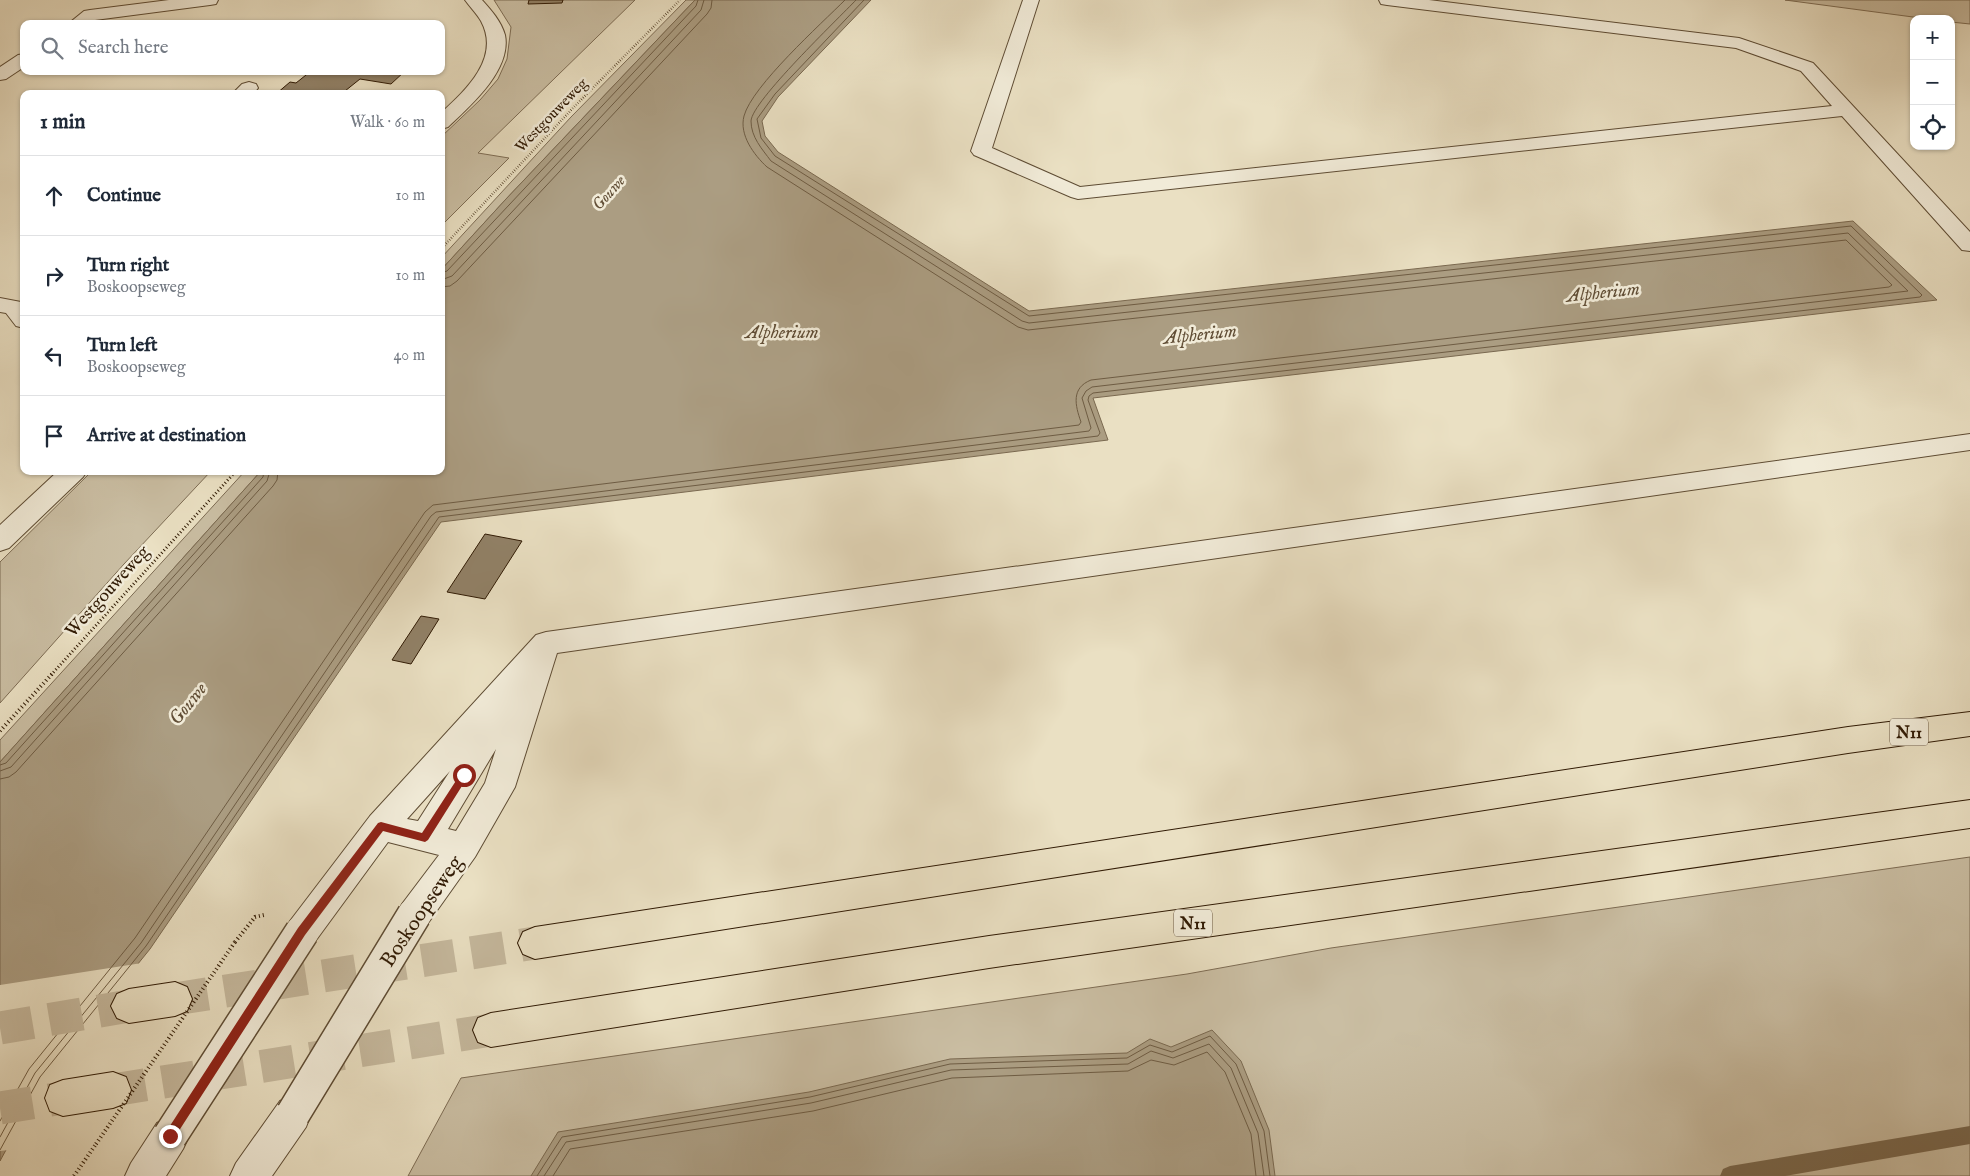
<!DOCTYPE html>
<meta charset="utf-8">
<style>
:root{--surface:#fff;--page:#f6f6f7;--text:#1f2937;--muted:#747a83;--line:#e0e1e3}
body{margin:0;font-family:"IM FELL English",serif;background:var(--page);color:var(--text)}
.controls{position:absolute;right:15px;top:15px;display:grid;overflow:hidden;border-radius:10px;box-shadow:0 1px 4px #0004}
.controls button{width:45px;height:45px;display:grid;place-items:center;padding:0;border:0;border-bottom:1px solid var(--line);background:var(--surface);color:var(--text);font:25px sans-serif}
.stop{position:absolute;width:15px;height:15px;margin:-11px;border:4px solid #8f2418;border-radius:50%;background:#fff}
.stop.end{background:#8f2418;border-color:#fff;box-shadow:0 1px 5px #0008}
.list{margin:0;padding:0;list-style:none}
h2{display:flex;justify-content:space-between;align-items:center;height:65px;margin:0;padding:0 20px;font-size:21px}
h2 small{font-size:16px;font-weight:400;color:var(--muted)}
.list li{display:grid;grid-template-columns:32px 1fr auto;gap:15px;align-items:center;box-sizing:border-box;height:80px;padding:0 20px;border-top:1px solid var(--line)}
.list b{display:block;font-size:19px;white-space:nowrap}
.list p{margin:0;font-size:16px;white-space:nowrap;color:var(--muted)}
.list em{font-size:16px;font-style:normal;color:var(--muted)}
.icon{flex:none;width:28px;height:28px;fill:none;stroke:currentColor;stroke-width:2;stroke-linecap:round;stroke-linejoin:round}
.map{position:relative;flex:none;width:1970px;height:1176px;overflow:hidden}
.search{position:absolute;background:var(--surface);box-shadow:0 1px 4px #0004;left:20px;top:20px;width:425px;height:55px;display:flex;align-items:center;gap:12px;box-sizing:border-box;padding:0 18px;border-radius:10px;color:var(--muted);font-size:19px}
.panel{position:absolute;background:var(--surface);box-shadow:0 1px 4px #0004;left:20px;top:90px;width:425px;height:385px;border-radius:10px}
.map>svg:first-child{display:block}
</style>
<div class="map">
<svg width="1970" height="1176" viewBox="0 0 1970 1176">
<rect width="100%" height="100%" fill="#eae0c3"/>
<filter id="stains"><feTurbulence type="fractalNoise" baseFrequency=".004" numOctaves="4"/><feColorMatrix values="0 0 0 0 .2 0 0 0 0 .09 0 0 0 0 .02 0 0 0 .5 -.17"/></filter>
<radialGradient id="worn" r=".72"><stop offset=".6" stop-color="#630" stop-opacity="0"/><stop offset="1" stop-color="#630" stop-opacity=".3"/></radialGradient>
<path fill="#cabea3" stroke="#7d6c54" d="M 494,0 L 635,0 L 478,153 L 509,158 L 441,226 L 441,137 L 480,100 L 498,79 L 507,59 L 511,27 Z
M 686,0 L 695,0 L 506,199 L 441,270 L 441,258 L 571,117 Z
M 1785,0 L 1970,0 L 1970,24 L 1951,22 L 1951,19 L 1928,19 Z
M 92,471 L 211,471 L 124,564 L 0,703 L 0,562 Z
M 245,471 L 261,471 L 0,762 L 0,740 Z
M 1970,857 L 1970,1176 L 408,1176 L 461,1078 L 1187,974 L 1331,948 Z"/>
<path fill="#ab9d82" stroke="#7a6950" d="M 695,0 L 871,0 L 778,97 L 762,121 L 765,136 L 778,152 L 1029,311 L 1853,221 L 1937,300 L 1093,398 L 1108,440 L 441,522 L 150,949 L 44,1080 L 0,1161 L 0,762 L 261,471 L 441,471 L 441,270 L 506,199 Z
M 1212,1030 L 1241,1061 L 1269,1130 L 1275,1176 L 531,1176 L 558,1132 L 809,1092 L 950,1059 L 1127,1053 L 1150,1039 L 1171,1047 Z"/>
<path fill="#eae0c3" d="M 142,963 L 46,1081 L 9,1150 L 0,1151 L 0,985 Z"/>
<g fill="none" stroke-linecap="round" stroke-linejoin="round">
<path stroke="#6e5c43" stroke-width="1" d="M 441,273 L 447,271 L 696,6 L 698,0
M 441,280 L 452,276 L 701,10 L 704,0
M 441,287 L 450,286 L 457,281 L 707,14 L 711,8 L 712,0
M 0,765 L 6,763 L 263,477 L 264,471
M 0,771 L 11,767 L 267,481 L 270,471
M 0,779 L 9,777 L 16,772 L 273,486 L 277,480 L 278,471
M 0,1121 L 29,1069 L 135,938 L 425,512 L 433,505 L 1079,425 L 1081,422 C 1075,405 1071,388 1091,380 L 1889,287 L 1892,285 L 1846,240 L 1028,330 L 1018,327 L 767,167 C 754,155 739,135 744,116 C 752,86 821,24 845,0
M 0,1137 L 35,1073 L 141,943 L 431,516 L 436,512 L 1089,431 L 1091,428 L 1082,398 L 1086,391 L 1092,387 L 1908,291 L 1848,233 L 1029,323 L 1022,321 L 771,161 C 762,149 751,137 751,121 C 752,101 838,19 856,0
M 0,1150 L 40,1077 L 146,946 L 439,517 L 1098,436 L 1100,433 L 1088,400 L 1089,396 L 1093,393 L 1920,297 L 1922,295 L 1851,226 L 1029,316 L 775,156 L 761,138 L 757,119 L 775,94 L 864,0
M 537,1176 L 562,1137 L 810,1097 L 950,1064 L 1127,1058 L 1150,1045 L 1172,1052 L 1210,1036 L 1236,1064 L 1264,1131 L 1270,1176
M 544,1176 L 566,1142 L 811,1103 L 951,1070 L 1128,1064 L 1151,1051 L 1173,1058 L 1209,1044 L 1231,1068 L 1258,1133 L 1264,1176
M 553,1176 L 570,1149 L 813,1111 L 952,1078 L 1128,1071 L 1151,1060 L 1174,1065 L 1207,1052 L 1225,1072 L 1251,1134 L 1256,1176"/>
<path fill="#7a6950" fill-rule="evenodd" d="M 1970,1126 L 1970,1144 L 1785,1176 L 1720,1176 L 1723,1169 L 1730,1166 Z"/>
</g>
<path fill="#918167" stroke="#301a04" d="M 529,0 L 563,0 L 562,3 L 528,4 Z
M 311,71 L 405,71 L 391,84 L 360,79 L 345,91 L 363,94 L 276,94 L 290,82 L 296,83 Z
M 485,534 L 522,541 L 485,599 L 447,592 Z
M 421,616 L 439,619 L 411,664 L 392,660 Z"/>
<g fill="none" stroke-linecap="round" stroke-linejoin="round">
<path stroke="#c5b89d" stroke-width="33" stroke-dasharray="33 17" stroke-linecap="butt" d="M 175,999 L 535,943
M 0,1028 L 129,1006
M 113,1090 L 491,1030
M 0,1108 L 63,1098"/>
<g stroke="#5e4c34" stroke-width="2">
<path id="minor" d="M 169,0 L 218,0 L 216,4 L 210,5 L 95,20 L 89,24 L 68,24 L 84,11 L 90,10 Z
M 465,0 L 482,0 C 491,10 501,21 505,35 C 512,70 470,106 448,127 L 441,129 L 441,113 C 466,90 501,58 481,21 C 477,14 470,7 465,0 Z
M 1023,0 L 1039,0 L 992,148 L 1080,187 L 1832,106 L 1801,71 L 1736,48 L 1387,5 L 1381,4 L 1379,0 L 1429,0 L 1739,38 L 1813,63 L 1970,232 L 1970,251 L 1962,250 L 1842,116 L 1078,199 L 1071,197 L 974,155 L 971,151 Z
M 24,54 L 24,67 L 6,79 L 0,80 L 0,67 L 18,55 Z
M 249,82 L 256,84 L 258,88 L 253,94 L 232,94 L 242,84 Z
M 0,298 L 21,302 L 24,306 L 24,328 L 16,326 L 6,313 L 0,312 Z
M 1970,434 L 1970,450 L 557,653 L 515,787 L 475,857 L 426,926 L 414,930 L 402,926 L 397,915 L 402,904 L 439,855 L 388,842 L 314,943 L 302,948 L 290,943 L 285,932 L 290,921 L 370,816 L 536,635 L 546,632 ZM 496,749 L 485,783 L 456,831 L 448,829 ZM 450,771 L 418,821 L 407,819 Z
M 58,471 L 87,471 L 83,477 L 9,548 L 0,551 L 0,525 Z
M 293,1096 L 306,1101 L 311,1114 L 306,1127 L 272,1176 L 230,1176 L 236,1163 L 280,1101 Z
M 170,1117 L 183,1123 L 189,1136 L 183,1149 L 166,1176 L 125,1176 L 131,1163 L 157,1123 Z"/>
</g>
<g stroke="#301a04" stroke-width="2">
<path id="highway" d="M 1970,712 L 1970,736 L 1848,753 L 535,959 L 523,954 L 518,943 L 523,932 L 535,927 L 1848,727 Z
M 1970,800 L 1970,828 L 989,968 L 491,1047 L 478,1042 L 473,1030 L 478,1018 L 491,1013 L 989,936 Z
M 175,982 L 187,987 L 192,999 L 187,1011 L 175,1016 L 129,1023 L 117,1018 L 111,1006 L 117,994 L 129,989 Z
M 113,1072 L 126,1077 L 131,1090 L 126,1103 L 113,1108 L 63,1116 L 50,1111 L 45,1098 L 50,1085 L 63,1080 Z"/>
</g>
<path stroke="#301a04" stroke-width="2.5" stroke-dasharray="0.5 2" stroke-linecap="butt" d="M 441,249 L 573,108 L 680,0"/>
<path stroke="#301a04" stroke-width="3" stroke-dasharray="1 2.5" stroke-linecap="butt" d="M 51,675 L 236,471"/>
<path stroke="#301a04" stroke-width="4" stroke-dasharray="1 3" stroke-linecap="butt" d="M 0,731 L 52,674
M 235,942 L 255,917 L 264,915
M 74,1176 L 96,1144"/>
<use href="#minor" fill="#f1ebd8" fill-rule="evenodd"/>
<use href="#highway" fill="#eae0c3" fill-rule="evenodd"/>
<g stroke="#5e4c34" stroke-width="36" stroke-linecap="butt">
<path id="minor-bridge" d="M 293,1114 L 414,915
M 170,1136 L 302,932"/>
</g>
<path stroke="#301a04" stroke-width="4" stroke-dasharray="1 3" stroke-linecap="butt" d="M 96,1144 L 235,942"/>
<use href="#minor-bridge" stroke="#f1ebd8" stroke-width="33"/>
</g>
<path fill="#8f2418" d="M 464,771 L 467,773 L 467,778 L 428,840 L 425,842 L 383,831 L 305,935 L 173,1140 L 170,1141 L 166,1140 L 164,1136 L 166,1132 L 298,928 L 378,823 L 381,822 L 422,833 L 461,773 Z"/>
<g text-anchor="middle" stroke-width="5" stroke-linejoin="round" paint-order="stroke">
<g font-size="15" fill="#301a04" stroke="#f1ebd8">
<text transform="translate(551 115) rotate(-46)" y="5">Westgouweweg</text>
</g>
<g font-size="16" font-style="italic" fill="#614e36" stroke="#f1ebd8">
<text transform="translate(608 192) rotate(-48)" y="6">Gouwe</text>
</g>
<g fill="#f1ebd8" stroke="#6a5944" stroke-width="1">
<rect x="1890" y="718.5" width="38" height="27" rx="4"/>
<rect x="1174" y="909.5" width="38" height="27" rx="4"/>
</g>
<g font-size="16" font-weight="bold" fill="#301a04">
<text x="1909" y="738">N11</text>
<text x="1193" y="929">N11</text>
</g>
<g font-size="18" fill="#301a04" stroke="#f1ebd8">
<text transform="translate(107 591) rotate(-48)" y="6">Westgouweweg</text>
</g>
<g font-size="19" font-style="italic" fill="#614e36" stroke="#f1ebd8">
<text transform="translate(1603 291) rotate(-6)" y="7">Alpherium</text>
<text x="782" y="338">Alpherium</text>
<text transform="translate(1200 333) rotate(-6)" y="7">Alpherium</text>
<text transform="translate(187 703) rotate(-51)" y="7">Gouwe</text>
</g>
<g font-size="21" fill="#301a04" stroke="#f1ebd8">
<text transform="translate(421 911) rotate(-56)" y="7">Boskoopseweg</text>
</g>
</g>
<rect width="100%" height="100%" filter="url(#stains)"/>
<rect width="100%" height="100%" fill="url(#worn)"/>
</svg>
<div class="controls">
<button>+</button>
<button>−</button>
<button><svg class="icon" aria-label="locate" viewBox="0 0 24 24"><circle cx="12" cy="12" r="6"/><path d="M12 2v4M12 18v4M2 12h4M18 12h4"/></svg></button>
</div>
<div class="stop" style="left:464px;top:775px"></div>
<div class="stop end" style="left:170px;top:1136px"></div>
<div class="search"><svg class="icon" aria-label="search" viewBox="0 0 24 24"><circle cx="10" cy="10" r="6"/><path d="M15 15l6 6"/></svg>Search here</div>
<section class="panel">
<h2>1 min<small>Walk · 60 m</small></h2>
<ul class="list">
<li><svg class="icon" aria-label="ahead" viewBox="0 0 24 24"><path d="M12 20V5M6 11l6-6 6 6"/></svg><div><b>Continue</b></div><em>10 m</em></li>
<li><svg class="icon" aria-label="right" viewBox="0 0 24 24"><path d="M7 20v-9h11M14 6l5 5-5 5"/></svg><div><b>Turn right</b><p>Boskoopseweg</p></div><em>10 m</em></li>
<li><svg class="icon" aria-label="left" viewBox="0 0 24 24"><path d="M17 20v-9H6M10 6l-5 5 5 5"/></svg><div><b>Turn left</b><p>Boskoopseweg</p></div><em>40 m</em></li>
<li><svg class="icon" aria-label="arrive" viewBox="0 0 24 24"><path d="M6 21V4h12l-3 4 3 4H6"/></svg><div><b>Arrive at destination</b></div></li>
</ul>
</section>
</div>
